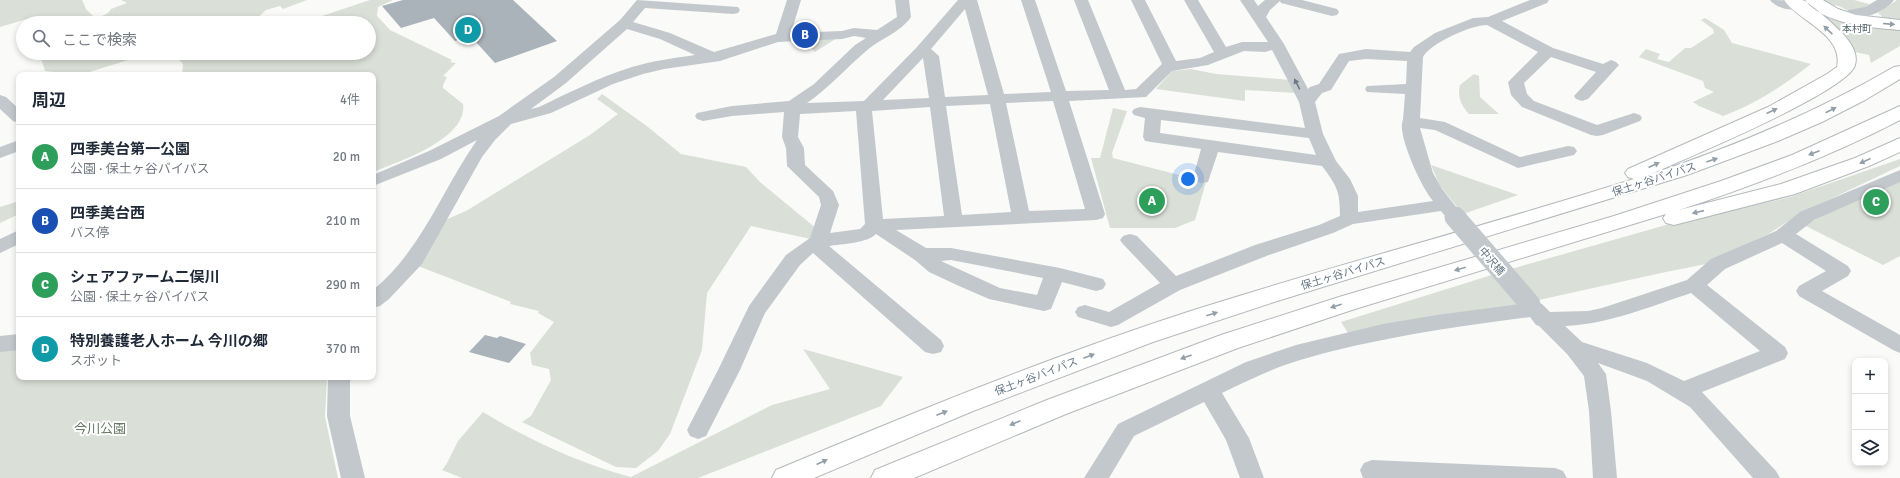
<!DOCTYPE html>
<html lang="ja">
<meta charset="utf-8">
<style>
:root{--surface:#fff;--page:#f6f6f7;--text:#1f2937;--muted:#747a83;--line:#e0e1e3;--accent:#e4572e}
body{margin:0;font-family:Signika,"Noto Sans JP",sans-serif;background:var(--page);color:var(--text)}
.controls{position:absolute;right:12px;bottom:12px;display:grid;overflow:hidden;border-radius:8px;box-shadow:0 2px 6px #0003}
.controls button{width:36px;height:36px;display:grid;place-items:center;padding:0;border:0;border-bottom:1px solid var(--line);background:var(--surface);color:var(--text);font:20px sans-serif}
.you{position:absolute;left:1188px;top:179px;width:14px;height:14px;margin:-10px;border:3px solid #fff;border-radius:50%;background:#1a73e8;box-shadow:0 0 0 6px #1a73e833}
.badge{display:grid;place-items:center;width:26px;height:26px;border-radius:50%;background:var(--accent);color:#fff;font-size:13px;font-weight:700}
.pin{position:absolute;translate:-50% -50%;border:2px solid #fff;box-shadow:0 1px 4px #0006}
.list{margin:0;padding:0;list-style:none}
h2{display:flex;justify-content:space-between;align-items:center;height:52px;margin:0;padding:0 16px;font-size:17px}
h2 small{font-size:13px;font-weight:400;color:var(--muted)}
.list li{display:grid;grid-template-columns:26px 1fr auto;gap:12px;align-items:center;box-sizing:border-box;height:64px;padding:0 16px;border-top:1px solid var(--line)}
.list b{display:block;font-size:15px;white-space:nowrap}
.list p{margin:0;font-size:13px;white-space:nowrap;color:var(--muted)}
.list em{font-size:13px;font-style:normal;color:var(--muted)}
.icon{flex:none;width:22px;height:22px;fill:none;stroke:currentColor;stroke-width:2;stroke-linecap:round;stroke-linejoin:round}
.map{position:relative;flex:none;width:1900px;height:478px;overflow:hidden}
.search{position:absolute;background:var(--surface);box-shadow:0 2px 6px #0003;left:16px;top:16px;width:360px;height:44px;display:flex;align-items:center;gap:10px;box-sizing:border-box;padding:0 14px;border-radius:22px;color:var(--muted);font-size:15px}
.panel{position:absolute;background:var(--surface);box-shadow:0 2px 6px #0003;left:16px;top:72px;width:360px;height:308px;border-radius:8px}
.map>svg:first-child{display:block}
</style>
<div class="map">
<svg width="1900" height="478" viewBox="0 0 1900 478">
<rect width="100%" height="100%" fill="#fafaf8"/>
<path fill="#dadfd7" d="M 0,0 L 82,0 L 86,9 L 96,19 L 108,13 L 111,9 L 127,3 L 121,0 L 307,0 L 283,9 L 280,6 L 266,10 L 252,23 L 48,23 L 34,17 L 0,27 Z
M 370,0 L 393,0 L 378,7 L 377,16 L 390,30 L 452,60 L 450,62 L 456,63 L 443,76 L 447,77 L 443,85 L 443,88 L 463,104 C 468,139 398,162 373,172 L 373,75 L 182,75 L 183,64 L 175,55 L 147,54 L 80,75 L 45,71 L 41,58 L 42,53 L 369,53 L 369,23 L 301,23 Z
M 1819,0 L 1854,0 L 1869,4 L 1863,9 L 1846,10 C 1837,3 1831,7 1819,0 Z
M 1897,0 L 1900,0 L 1900,23 L 1883,23 L 1881,15 L 1878,13 Z
M 1808,4 L 1881,28 L 1900,30 L 1900,46 L 1871,63 L 1869,55 L 1855,52 C 1844,32 1825,18 1808,4 Z
M 1705,18 L 1724,30 L 1732,43 L 1811,64 C 1784,85 1756,104 1723,116 L 1699,106 L 1693,102 L 1714,92 L 1705,88 L 1703,81 L 1639,57 L 1646,49 L 1660,54 L 1657,59 L 1669,62 L 1685,48 L 1691,48 L 1714,33 L 1713,29 L 1701,20 Z
M 840,36 L 815,52 L 803,40 Z
M 1191,69 L 1216,74 L 1291,80 L 1296,93 L 1245,90 L 1245,101 L 1156,89 L 1172,71 Z
M 1474,74 L 1479,76 L 1480,97 L 1499,114 L 1469,114 C 1461,105 1457,96 1460,85 Z
M 602,94 L 648,127 L 681,154 L 746,167 L 760,182 L 817,229 L 811,239 L 751,226 L 707,293 L 702,350 L 670,434 L 658,451 L 636,468 L 616,467 L 522,422 L 531,416 L 551,380 L 549,369 L 532,365 L 530,353 L 554,322 L 538,313 L 539,311 L 510,304 L 511,302 L 418,266 L 438,223 L 466,211 L 590,135 L 618,114 L 597,99 Z
M 1113,108 L 1127,111 L 1112,153 L 1113,158 L 1206,182 L 1195,220 L 1175,228 L 1110,228 L 1091,158 L 1100,158 Z
M 1900,159 L 1900,166 L 1801,213 L 1770,233 L 1706,264 L 1661,273 L 1521,304 L 1348,333 L 1341,322 L 1511,269 L 1673,223 L 1740,209 L 1790,197 Z
M 1431,165 L 1518,195 L 1463,214 L 1440,186 Z
M 1900,179 L 1900,256 L 1883,265 L 1804,225 Z
M 19,201 L 19,214 L 0,223 L 0,207 Z
M 19,346 L 19,377 L 327,377 L 325,417 L 338,478 L 0,478 L 0,348 Z
M 803,349 L 903,377 L 881,406 L 698,478 L 462,478 L 442,470 L 446,465 L 458,441 L 483,412 C 529,440 578,463 631,477 L 772,405 L 830,389 Z"/>
<path fill="#aab3b9" d="M 403,0 L 513,0 L 557,41 L 495,63 L 475,41 L 471,42 L 466,37 L 455,41 L 434,18 L 401,28 L 382,6 Z
M 485,335 L 497,338 L 500,336 L 526,344 L 509,363 L 469,352 Z"/>
<g fill="none" stroke-linecap="round" stroke-linejoin="round">
<g stroke="#b4b9bd" stroke-width="2">
<path id="highway" d="M 1784,0 C 1789,0 1797,0 1802,0 C 1810,2 1833,24 1840,31 C 1848,39 1859,52 1855,65 C 1849,91 1682,160 1651,174 C 1736,146 1816,112 1894,67 L 1900,66 L 1900,79 L 1865,100 L 1822,122 L 1778,141 L 1687,175 L 1274,302 L 1153,342 L 973,411 L 814,478 L 772,478 L 776,470 C 915,412 1054,355 1197,309 C 1342,263 1489,225 1634,179 L 1628,177 L 1625,173 L 1628,169 L 1768,107 L 1827,74 L 1837,67 C 1844,34 1798,21 1784,0 Z
M 1805,0 L 1823,0 L 1838,9 L 1856,15 L 1900,20 L 1900,30 C 1873,28 1822,24 1805,0 Z
M 1900,106 L 1900,120 C 1829,157 1755,185 1679,210 L 1781,184 L 1855,158 L 1900,138 L 1900,152 L 1869,166 L 1795,194 L 1674,225 L 1666,223 L 1663,218 L 1666,214 L 1355,309 L 1238,348 L 1066,414 L 914,478 L 871,478 L 875,470 L 1047,400 L 1221,335 L 1339,297 L 1614,216 L 1721,181 L 1792,155 Z"/>
</g>
<path fill="#c3c8cc" fill-rule="evenodd" d="M 637,0 L 738,7 L 740,10 L 738,13 L 733,14 L 645,8 L 633,22 L 670,33 L 714,52 L 776,34 L 787,0 L 801,0 L 791,33 L 842,31 L 854,28 L 877,30 L 897,17 L 895,0 L 909,0 L 911,17 C 900,33 879,39 865,52 C 845,69 829,88 807,103 L 864,101 L 917,47 L 958,0 L 977,0 L 1004,94 L 1051,92 L 1021,0 L 1035,0 L 1066,91 L 1109,90 L 1074,0 L 1088,0 L 1125,90 L 1136,89 L 1162,64 L 1131,0 L 1145,0 L 1176,61 L 1200,58 L 1214,52 L 1184,0 L 1198,0 L 1226,47 L 1242,42 L 1268,42 L 1240,0 L 1254,0 L 1258,6 L 1265,0 L 1302,0 L 1337,9 L 1339,12 L 1337,15 L 1332,16 L 1281,3 L 1280,1 L 1270,10 L 1266,17 L 1284,44 L 1308,89 L 1310,87 L 1319,84 L 1339,54 L 1366,49 L 1410,52 L 1414,47 L 1435,33 L 1473,18 L 1488,17 L 1530,0 L 1549,0 L 1547,3 L 1502,21 L 1553,48 L 1603,64 L 1611,60 L 1616,62 L 1619,65 L 1588,99 L 1582,101 L 1576,99 L 1574,96 L 1596,72 L 1551,57 L 1524,83 L 1527,94 L 1534,101 L 1597,125 L 1634,113 L 1640,115 L 1642,118 L 1640,121 L 1603,135 L 1597,136 L 1591,135 L 1522,107 L 1511,95 L 1508,82 L 1538,52 L 1487,25 C 1471,25 1431,43 1423,57 L 1420,118 L 1445,122 L 1520,157 L 1568,146 L 1574,147 L 1577,151 L 1574,155 L 1518,168 L 1435,130 L 1420,128 L 1433,173 L 1442,189 L 1461,213 L 1459,217 C 1450,219 1446,218 1441,211 L 1353,224 L 1333,233 L 1269,255 L 1180,290 L 1118,325 L 1111,327 L 1078,317 L 1075,312 L 1078,307 L 1085,305 L 1109,312 L 1160,283 L 1123,244 L 1120,240 L 1123,236 L 1130,234 L 1137,236 L 1176,276 L 1255,245 L 1319,225 L 1340,216 C 1340,191 1337,186 1322,166 L 1218,152 L 1208,182 L 1202,183 L 1196,182 L 1193,178 L 1201,149 L 1151,142 L 1145,141 L 1143,137 L 1145,118 L 1134,115 L 1132,112 L 1134,109 L 1140,107 L 1305,128 L 1299,102 L 1272,50 L 1265,52 L 1244,51 L 1208,65 L 1172,71 L 1146,97 L 1069,101 L 1105,214 L 1103,218 L 1096,220 L 896,230 L 926,248 L 951,248 L 1060,268 L 1103,279 L 1106,284 L 1103,289 L 1096,291 L 1062,282 L 1051,309 L 1044,311 L 989,299 L 959,286 L 929,272 L 915,260 L 876,234 C 868,243 841,244 829,246 L 941,340 L 944,346 L 941,352 L 933,354 L 925,352 L 813,253 L 800,265 L 765,313 L 740,370 L 706,436 L 698,439 L 690,436 L 687,430 L 718,370 L 749,306 L 786,255 L 810,238 L 821,205 L 819,197 L 787,166 L 786,148 L 782,137 L 784,112 L 732,116 L 703,121 L 697,119 L 695,116 L 697,113 L 732,106 L 789,101 L 814,84 L 855,45 L 866,38 L 854,36 L 842,39 L 778,42 L 720,61 L 664,69 L 643,74 L 613,84 L 551,113 L 511,124 L 495,140 L 482,157 L 422,264 L 389,299 L 380,306 L 373,308 L 373,290 C 421,251 442,190 477,140 L 441,159 L 373,186 L 373,175 L 429,151 L 499,116 L 554,77 L 620,20 ZM 965,9 L 988,95 L 945,97 L 939,56 L 931,49 ZM 627,29 L 660,39 L 695,55 C 674,58 652,61 632,67 C 600,77 570,92 539,107 L 531,109 L 566,83 ZM 923,58 L 929,98 L 883,100 ZM 1366,59 L 1407,61 L 1406,84 L 1367,86 L 1365,89 L 1367,92 L 1405,94 L 1403,120 C 1396,133 1422,189 1433,201 L 1358,212 L 1358,196 L 1350,179 L 1336,161 L 1323,134 L 1315,102 L 1322,93 L 1331,90 L 1349,61 ZM 1053,101 L 1085,209 L 1029,211 L 1006,103 ZM 990,104 L 1011,212 L 962,215 L 946,106 ZM 930,107 L 944,216 L 883,219 L 872,111 ZM 856,111 L 865,224 L 860,229 L 830,233 L 839,205 L 833,191 L 805,165 L 804,148 L 798,137 L 800,114 ZM 1161,120 L 1309,138 L 1316,155 L 1160,133 ZM 951,260 L 1043,278 L 1037,295 L 1000,288 L 941,261 Z
M 1770,0 C 1779,0 1792,0 1798,6 L 1796,9 C 1788,11 1775,7 1770,0 Z
M 1877,0 L 1894,0 C 1885,13 1862,20 1848,16 L 1846,13 L 1848,10 L 1865,7 Z
M 0,95 L 6,97 L 19,109 L 19,123 L 13,121 L 0,109 Z
M 19,140 L 19,151 L 0,158 L 0,147 Z
M 1900,170 L 1900,182 L 1814,220 L 1796,234 L 1848,266 L 1851,271 L 1848,276 L 1822,291 L 1900,335 L 1900,353 L 1893,350 L 1799,296 L 1796,291 L 1799,286 L 1826,271 L 1782,243 L 1725,269 L 1707,285 L 1785,347 L 1788,353 L 1785,359 L 1702,392 L 1776,471 L 1780,478 L 1753,478 L 1690,407 L 1647,381 L 1598,363 L 1606,374 L 1611,411 L 1617,478 L 1593,478 L 1589,411 L 1584,376 L 1567,354 L 1539,326 L 1536,325 L 1530,317 C 1453,327 1375,338 1300,360 C 1273,368 1247,381 1222,393 L 1249,438 L 1264,478 L 1240,478 L 1226,440 L 1204,402 L 1134,436 L 1109,478 L 1084,478 L 1118,424 L 1246,362 L 1296,345 L 1383,324 L 1437,315 L 1535,302 L 1542,304 L 1550,312 L 1588,311 L 1602,308 L 1687,280 L 1711,259 L 1776,231 L 1800,212 ZM 1691,293 L 1760,351 L 1684,381 L 1647,363 L 1582,342 L 1565,326 C 1609,324 1649,307 1691,293 Z
M 19,230 L 19,244 L 0,253 L 0,239 Z
M 19,334 L 19,350 L 0,352 L 0,336 Z
M 328,377 L 350,377 L 350,416 L 365,478 L 341,478 L 327,416 Z
M 1372,460 L 1555,468 L 1563,471 L 1567,478 L 1363,478 L 1360,470 L 1364,463 Z"/>
<use href="#highway" fill="#fff" fill-rule="evenodd"/>
<path stroke="#c3c8cc" stroke-width="21" d="M 1455,217 L 1530,304"/>
</g>
<defs><path id="oneway-solid" d="M-6-.8H1V-3.2L6.5 0L1 3.2V.8H-6Z"/></defs>
<g fill="#939fa8">
<use href="#oneway-solid" transform="translate(1889 24) rotate(5)"/>
<use href="#oneway-solid" transform="translate(1828 30) rotate(-137)"/>
<use href="#oneway-solid" transform="translate(1831 110) rotate(-27)"/>
<use href="#oneway-solid" transform="translate(1772 111) rotate(-25)"/>
<use href="#oneway-solid" transform="translate(1814 153) rotate(159)"/>
<use href="#oneway-solid" transform="translate(1712 160) rotate(-19)"/>
<use href="#oneway-solid" transform="translate(1865 161) rotate(156)"/>
<use href="#oneway-solid" transform="translate(1654 165) rotate(-24)"/>
<use href="#oneway-solid" transform="translate(1698 212) rotate(167)"/>
<use href="#oneway-solid" transform="translate(1460 269) rotate(164)"/>
<use href="#oneway-solid" transform="translate(1336 306) rotate(162)"/>
<use href="#oneway-solid" transform="translate(1212 314) rotate(-18)"/>
<use href="#oneway-solid" transform="translate(1089 356) rotate(-21)"/>
<use href="#oneway-solid" transform="translate(1186 357) rotate(160)"/>
<use href="#oneway-solid" transform="translate(942 413) rotate(-21)"/>
<use href="#oneway-solid" transform="translate(1015 423) rotate(157)"/>
<use href="#oneway-solid" transform="translate(822 462) rotate(-24)"/>
</g>
<use fill="#6a7a87" href="#oneway-solid" transform="translate(1297 84) rotate(-117)"/>
<g text-anchor="middle" stroke-width="4" stroke-linejoin="round" paint-order="stroke">
<g font-size="10" fill="#57646e" stroke="#fff">
<text x="1857" y="32">本村町</text>
</g>
<g font-size="11" fill="#657683" stroke="#fff">
<text transform="translate(1654 179) rotate(-18)" y="4">保土ヶ谷バイパス</text>
<text transform="translate(1492 261) rotate(49)" y="4">中沢橋</text>
<text transform="translate(1343 273) rotate(-17)" y="4">保土ヶ谷バイパス</text>
<text transform="translate(1036 376) rotate(-21)" y="4">保土ヶ谷バイパス</text>
</g>
<g font-size="13" fill="#687a64" stroke="#fff">
<text x="100" y="433">今川公園</text>
</g>
</g>
</svg>
<div class="controls">
<button>+</button>
<button>−</button>
<button><svg class="icon" aria-label="layers" viewBox="0 0 24 24"><path d="M12 4l9 5-9 5-9-5zM3 14l9 5 9-5"/></svg></button>
</div>
<div class="you"></div>
<div class="pin badge" style="left:1152px;top:201px;background:#2e9e5b">A</div>
<div class="pin badge" style="left:805px;top:35px;background:#1a4fb4">B</div>
<div class="pin badge" style="left:1876px;top:202px;background:#2e9e5b">C</div>
<div class="pin badge" style="left:468px;top:30px;background:#0f9aa8">D</div>
<div class="search"><svg class="icon" aria-label="search" viewBox="0 0 24 24"><circle cx="10" cy="10" r="6"/><path d="M15 15l6 6"/></svg>ここで検索</div>
<section class="panel">
<h2>周辺<small>4件</small></h2>
<ul class="list">
<li><span class="badge" style="background:#2e9e5b">A</span><div><b>四季美台第一公園</b><p>公園 · 保土ヶ谷バイパス</p></div><em>20 m</em></li>
<li><span class="badge" style="background:#1a4fb4">B</span><div><b>四季美台西</b><p>バス停</p></div><em>210 m</em></li>
<li><span class="badge" style="background:#2e9e5b">C</span><div><b>シェアファーム二俣川</b><p>公園 · 保土ヶ谷バイパス</p></div><em>290 m</em></li>
<li><span class="badge" style="background:#0f9aa8">D</span><div><b>特別養護老人ホーム 今川の郷</b><p>スポット</p></div><em>370 m</em></li>
</ul>
</section>
</div>
